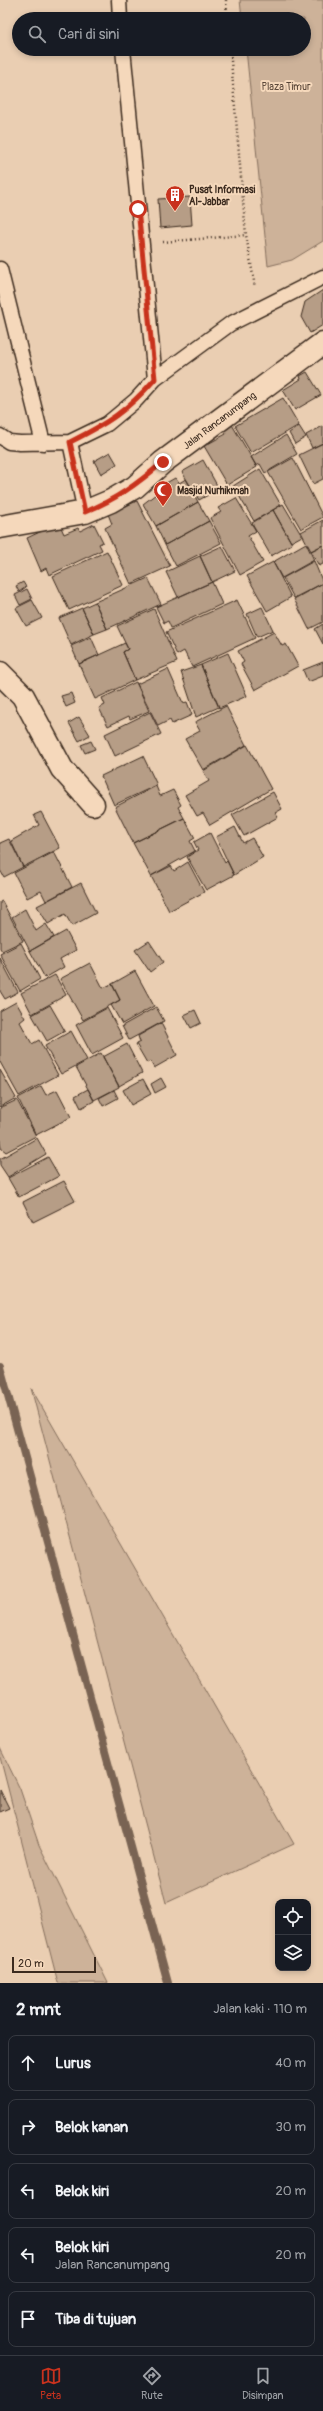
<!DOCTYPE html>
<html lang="id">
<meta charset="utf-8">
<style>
:root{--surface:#171b24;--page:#20242c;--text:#f1f3f6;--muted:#9ea1a6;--line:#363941;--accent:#c8321e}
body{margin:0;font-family:Pangolin,sans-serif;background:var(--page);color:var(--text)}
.controls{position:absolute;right:12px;bottom:12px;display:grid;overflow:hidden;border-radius:8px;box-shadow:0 2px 6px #0003}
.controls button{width:36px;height:36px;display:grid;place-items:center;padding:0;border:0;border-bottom:1px solid var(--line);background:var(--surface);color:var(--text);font:20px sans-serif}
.scale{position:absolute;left:12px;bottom:10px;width:84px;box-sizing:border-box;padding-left:4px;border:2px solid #3b2a1e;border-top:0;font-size:11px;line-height:14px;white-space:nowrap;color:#3b2a1e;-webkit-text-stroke:3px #f5d8bb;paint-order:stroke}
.stop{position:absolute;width:12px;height:12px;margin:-9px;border:3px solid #c8321e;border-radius:50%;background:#fff}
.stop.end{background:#c8321e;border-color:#fff;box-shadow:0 1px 4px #0008}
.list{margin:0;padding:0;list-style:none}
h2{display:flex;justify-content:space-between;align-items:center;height:52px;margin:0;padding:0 16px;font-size:17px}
h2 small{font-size:13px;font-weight:400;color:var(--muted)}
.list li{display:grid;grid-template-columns:26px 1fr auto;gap:12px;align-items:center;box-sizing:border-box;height:56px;margin:0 8px 8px;padding:0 8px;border:1px solid var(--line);border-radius:8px}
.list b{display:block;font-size:15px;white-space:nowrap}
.list p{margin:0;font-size:13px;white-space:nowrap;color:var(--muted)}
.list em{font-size:13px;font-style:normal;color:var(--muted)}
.icon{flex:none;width:22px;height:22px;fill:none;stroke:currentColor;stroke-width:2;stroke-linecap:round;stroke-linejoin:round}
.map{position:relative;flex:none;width:323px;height:1983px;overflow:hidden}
.search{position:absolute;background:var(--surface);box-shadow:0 2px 6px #0003;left:12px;right:12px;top:12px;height:44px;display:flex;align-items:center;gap:10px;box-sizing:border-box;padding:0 14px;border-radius:22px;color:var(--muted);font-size:15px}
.sheet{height:372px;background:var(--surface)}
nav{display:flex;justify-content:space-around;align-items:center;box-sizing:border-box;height:56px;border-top:1px solid var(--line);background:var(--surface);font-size:11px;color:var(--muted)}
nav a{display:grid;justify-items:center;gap:2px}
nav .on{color:var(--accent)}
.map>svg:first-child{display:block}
</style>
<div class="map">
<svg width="323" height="1983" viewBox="0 0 323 1983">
<rect width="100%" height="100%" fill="#eaceb2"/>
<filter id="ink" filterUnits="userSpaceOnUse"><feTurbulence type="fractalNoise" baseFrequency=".025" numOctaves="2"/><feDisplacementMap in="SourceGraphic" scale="8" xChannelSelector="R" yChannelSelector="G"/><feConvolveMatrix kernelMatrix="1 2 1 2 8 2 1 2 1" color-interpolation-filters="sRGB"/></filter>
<g filter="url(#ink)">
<path fill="#cdb299" stroke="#846e5c" d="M 240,0 L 323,0 L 323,241 L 292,260 L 268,266 L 246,49 L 304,49 L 304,19 L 242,19 Z
M 31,1388 L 294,1844 L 166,1903 Z
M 0,1748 L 20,1789 L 39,1845 L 108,1983 L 58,1983 L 0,1757 Z"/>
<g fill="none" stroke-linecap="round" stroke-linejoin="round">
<path stroke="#796452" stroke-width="8" d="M 0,1366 L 168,1983"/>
</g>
<path fill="#b69d86" stroke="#3b2a1e" d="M 190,197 L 192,225 L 160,228 L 158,199 Z
M 323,290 L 323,325 L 310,333 L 301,317 L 305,302 Z
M 307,372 L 321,395 L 295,410 L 283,390 L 301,379 L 300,376 Z
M 283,398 L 299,425 L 251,453 L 235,426 Z
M 231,423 L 257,467 L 227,485 L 204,446 L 226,434 L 223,429 Z
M 299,426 L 306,437 L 295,444 L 289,433 Z
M 323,426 L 323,443 L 312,448 L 306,435 Z
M 286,435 L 297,454 L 265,473 L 260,464 L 256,466 L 251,457 Z
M 323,443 L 323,479 L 313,484 L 299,455 Z
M 110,452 L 117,464 L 101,474 L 94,461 Z
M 293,458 L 323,517 L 301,529 L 268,472 Z
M 203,460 L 219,489 L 199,500 L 182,472 Z
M 260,469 L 281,505 L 254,521 L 233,486 Z
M 175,478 L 179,483 L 186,479 L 198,502 L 156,526 L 143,504 L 156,494 L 154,490 Z
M 236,498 L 256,531 L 248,536 L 263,562 L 240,575 L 210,518 L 221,512 L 218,508 Z
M 137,501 L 170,566 L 131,584 L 105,528 L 112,524 L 108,514 Z
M 198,502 L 209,521 L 165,545 L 156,526 Z
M 283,504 L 302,536 L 291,542 L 273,510 Z
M 273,510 L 292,544 L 271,556 L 252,523 Z
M 323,520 L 323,545 L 311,551 L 301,532 Z
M 209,521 L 221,543 L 176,566 L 165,545 Z
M 59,523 L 64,534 L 78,528 L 80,531 L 94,524 L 103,542 L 99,544 L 102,550 L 49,575 L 46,568 L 41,571 L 27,538 Z
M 306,543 L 314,560 L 282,578 L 273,562 Z
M 323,545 L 323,564 L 319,566 L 311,551 Z
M 222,546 L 235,571 L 212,582 L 200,556 Z
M 107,551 L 123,585 L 69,610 L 53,576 Z
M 200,556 L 212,582 L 178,597 L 166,572 Z
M 314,561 L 323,583 L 294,598 L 283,578 Z
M 273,562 L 291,597 L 267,611 L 247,576 Z
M 148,578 L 161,604 L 107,629 L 95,602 Z
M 23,582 L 26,587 L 19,592 L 16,586 Z
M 212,582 L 222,604 L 171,628 L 168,621 L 164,623 L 156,607 Z
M 323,583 L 323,622 L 309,629 L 294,599 Z
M 27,589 L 32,599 L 20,605 L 15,595 Z
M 32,600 L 42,618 L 26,626 L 16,608 Z
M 237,600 L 255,638 L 192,667 L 184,651 L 177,655 L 166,632 Z
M 95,602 L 107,629 L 94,634 L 82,608 Z
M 262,607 L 273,630 L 257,637 L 247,614 Z
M 82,608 L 94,634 L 71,645 L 59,618 Z
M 154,609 L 177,662 L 135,680 L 123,652 L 128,649 L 117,626 Z
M 323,624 L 323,644 L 315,629 Z
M 274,632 L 282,646 L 286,644 L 298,666 L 255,690 L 241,664 L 244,662 L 238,651 Z
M 91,637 L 99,655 L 79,664 L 71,646 Z
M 125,643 L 128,649 L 123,652 L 135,680 L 95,699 L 79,664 Z
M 228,653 L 247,696 L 219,708 L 201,665 Z
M 323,662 L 323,676 L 308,682 L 303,670 Z
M 201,665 L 219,707 L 196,717 L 181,672 Z
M 168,669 L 183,703 L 187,702 L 192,715 L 172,724 L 170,720 L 158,726 L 137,684 Z
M 136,682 L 149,711 L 130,719 L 129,716 L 108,726 L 99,708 L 105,705 L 102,698 Z
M 71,693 L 75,703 L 66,707 L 61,696 Z
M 226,706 L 246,745 L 203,770 L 185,739 L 200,731 L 195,722 Z
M 150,712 L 161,734 L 115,756 L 105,734 Z
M 79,717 L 90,735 L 79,741 L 69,723 Z
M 91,741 L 95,749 L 85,753 L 81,745 Z
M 247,745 L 271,789 L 210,825 L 203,813 L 197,816 L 185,795 L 209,781 L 203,771 Z
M 143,756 L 157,785 L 114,805 L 101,776 Z
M 156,786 L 160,796 L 173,790 L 181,805 L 178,807 L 184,818 L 133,843 L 115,807 Z
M 273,792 L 282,809 L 275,813 L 278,817 L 244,836 L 232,815 Z
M 41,812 L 60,848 L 23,867 L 11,841 L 39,825 L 34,815 Z
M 184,818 L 195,838 L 190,841 L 195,851 L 151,876 L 133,843 Z
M 235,827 L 243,843 L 252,838 L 263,857 L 234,875 L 216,837 Z
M 210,833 L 225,863 L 227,861 L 234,875 L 206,890 L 187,857 L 198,850 L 194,842 Z
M 9,839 L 23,867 L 4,877 L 0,870 L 0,843 Z
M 54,852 L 72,887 L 46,901 L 41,891 L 27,898 L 14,873 Z
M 188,862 L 204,892 L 169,911 L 151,876 L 171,866 L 174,871 Z
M 81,883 L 96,913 L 72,926 L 65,914 L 48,924 L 37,906 Z
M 2,901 L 23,941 L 2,951 L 0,948 L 0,902 Z
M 25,909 L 36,931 L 46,924 L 54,937 L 30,951 L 12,917 Z
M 66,931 L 76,950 L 60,959 L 64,967 L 45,978 L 30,951 Z
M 149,941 L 163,962 L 150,972 L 135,950 Z
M 21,943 L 40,979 L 20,991 L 0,954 Z
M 0,958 L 18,992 L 5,999 L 0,991 Z
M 90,963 L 103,988 L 112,984 L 120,1000 L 83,1020 L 60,979 Z
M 135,971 L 154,1006 L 122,1024 L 111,1005 L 120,1000 L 112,984 Z
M 55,975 L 66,995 L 32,1014 L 21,993 Z
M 16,1002 L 25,1018 L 20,1022 L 32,1044 L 39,1040 L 58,1075 L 19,1096 L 0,1062 L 0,1011 Z
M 50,1005 L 65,1031 L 47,1041 L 32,1015 Z
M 156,1007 L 164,1021 L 129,1040 L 122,1026 Z
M 107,1008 L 123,1038 L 92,1055 L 76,1025 Z
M 195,1010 L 201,1023 L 191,1028 L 184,1015 Z
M 161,1023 L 177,1055 L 154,1068 L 150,1061 L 147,1063 L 136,1044 L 140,1042 L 138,1036 Z
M 71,1031 L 87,1060 L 61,1074 L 45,1046 Z
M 127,1044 L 142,1073 L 119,1086 L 103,1057 Z
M 101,1053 L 119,1087 L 94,1100 L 76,1067 Z
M 0,1070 L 16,1098 L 0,1107 Z
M 161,1078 L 166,1087 L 155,1093 L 151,1084 Z
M 143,1079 L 151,1094 L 131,1105 L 123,1090 Z
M 41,1086 L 46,1095 L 57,1090 L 71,1117 L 36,1135 L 18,1098 Z
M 88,1089 L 94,1101 L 81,1108 L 75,1096 Z
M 114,1090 L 118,1098 L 103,1106 L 99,1098 Z
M 17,1100 L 36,1136 L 6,1152 L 1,1148 L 0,1142 L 0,1108 Z
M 37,1138 L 46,1154 L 8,1177 L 0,1165 L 0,1159 Z
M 48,1157 L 59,1176 L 19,1197 L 8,1178 Z
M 64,1181 L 75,1201 L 33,1222 L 23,1202 Z
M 0,1790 L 9,1808 L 0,1812 Z"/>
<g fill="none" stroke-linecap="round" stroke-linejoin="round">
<g stroke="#3b2a1e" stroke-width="17">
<path id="service" d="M 119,0 L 120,19
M 123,49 L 155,379
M 0,269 L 43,443
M 0,436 L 9,442 L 20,443 L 70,442 L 107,424 L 136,400 L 155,379 L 230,324 L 323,277
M 70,442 L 85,512"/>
</g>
<g stroke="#3b2a1e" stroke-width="25">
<path id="minor" d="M 0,673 L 23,696 L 62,769 L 93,804"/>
</g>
<g stroke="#3b2a1e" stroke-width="25">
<path id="secondary" d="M 0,527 L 85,512 L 111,501 L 135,487 L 163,462 L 323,343"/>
</g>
<path stroke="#3b2a1e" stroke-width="2.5" stroke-dasharray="1 3" stroke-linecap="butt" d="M 226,0 L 227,19
M 230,49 L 246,235 L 255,287
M 163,242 L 246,235"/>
<use href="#service" stroke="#f5d8bb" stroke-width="14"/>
<use href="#minor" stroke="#f5d8bb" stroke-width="22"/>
<use href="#secondary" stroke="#f5d8bb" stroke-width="22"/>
</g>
</g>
<g fill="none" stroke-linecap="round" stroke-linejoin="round" filter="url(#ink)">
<path stroke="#c8321e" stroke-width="5" d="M 138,209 L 155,379 C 127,411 108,423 70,442 L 85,512 C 117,499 137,484 163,462"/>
</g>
<defs>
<g id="building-pin" transform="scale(1)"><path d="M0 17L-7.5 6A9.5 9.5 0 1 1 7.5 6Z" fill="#c8321e" stroke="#f5d8bb"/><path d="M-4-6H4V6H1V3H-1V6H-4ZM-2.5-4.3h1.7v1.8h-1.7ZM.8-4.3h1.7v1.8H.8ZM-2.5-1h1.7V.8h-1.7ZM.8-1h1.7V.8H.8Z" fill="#fff"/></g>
<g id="mosque-pin" transform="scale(1)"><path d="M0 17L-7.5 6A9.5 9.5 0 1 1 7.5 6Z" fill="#c8321e" stroke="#f5d8bb"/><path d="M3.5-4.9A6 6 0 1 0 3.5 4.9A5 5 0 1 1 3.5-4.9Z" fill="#fff"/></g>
</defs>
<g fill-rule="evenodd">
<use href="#building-pin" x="175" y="195"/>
<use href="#mosque-pin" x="163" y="490"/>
</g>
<g text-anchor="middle" stroke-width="4" stroke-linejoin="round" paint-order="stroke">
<g font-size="10" fill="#584537" stroke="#f5d8bb">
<text x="286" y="90">Plaza Timur</text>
</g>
<g font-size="10" font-weight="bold" fill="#3b2a1e" stroke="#f5d8bb" text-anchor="start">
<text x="189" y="193">Pusat Informasi<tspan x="189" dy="12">Al-Jabbar</tspan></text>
<text x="177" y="494">Masjid Nurhikmah</text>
</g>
<g font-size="10" fill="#3b2a1e" stroke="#f5d8bb">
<text transform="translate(219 420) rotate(-37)" y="4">Jalan Rancanumpang</text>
</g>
</g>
</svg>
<div class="controls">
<button><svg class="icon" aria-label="locate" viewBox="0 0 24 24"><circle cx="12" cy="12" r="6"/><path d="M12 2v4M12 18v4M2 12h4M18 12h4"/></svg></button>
<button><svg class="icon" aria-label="layers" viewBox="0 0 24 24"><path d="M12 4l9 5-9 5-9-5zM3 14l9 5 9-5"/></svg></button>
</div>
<div class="scale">20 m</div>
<div class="stop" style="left:138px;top:209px"></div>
<div class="stop end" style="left:163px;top:462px"></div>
<div class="search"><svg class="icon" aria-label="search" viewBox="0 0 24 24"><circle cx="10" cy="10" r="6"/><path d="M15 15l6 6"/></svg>Cari di sini</div>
</div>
<section class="sheet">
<h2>2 mnt<small>Jalan kaki · 110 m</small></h2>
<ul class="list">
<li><svg class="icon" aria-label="ahead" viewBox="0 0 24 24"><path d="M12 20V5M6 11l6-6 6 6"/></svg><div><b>Lurus</b></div><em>40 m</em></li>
<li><svg class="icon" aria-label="right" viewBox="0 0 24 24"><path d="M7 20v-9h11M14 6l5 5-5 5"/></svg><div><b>Belok kanan</b></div><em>30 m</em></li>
<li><svg class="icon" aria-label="left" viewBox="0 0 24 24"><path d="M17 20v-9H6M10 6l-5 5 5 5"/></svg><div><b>Belok kiri</b></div><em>20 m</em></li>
<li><svg class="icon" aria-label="left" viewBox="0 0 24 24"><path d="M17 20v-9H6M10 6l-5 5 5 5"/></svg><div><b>Belok kiri</b><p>Jalan Rancanumpang</p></div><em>20 m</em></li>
<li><svg class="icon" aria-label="arrive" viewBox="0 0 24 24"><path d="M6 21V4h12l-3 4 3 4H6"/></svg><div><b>Tiba di tujuan</b></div></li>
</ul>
</section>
<nav>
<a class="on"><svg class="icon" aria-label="map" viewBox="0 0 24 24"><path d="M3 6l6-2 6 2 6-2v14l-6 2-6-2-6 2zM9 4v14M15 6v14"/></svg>Peta</a>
<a><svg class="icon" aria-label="directions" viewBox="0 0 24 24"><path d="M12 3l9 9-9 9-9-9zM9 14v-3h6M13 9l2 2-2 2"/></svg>Rute</a>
<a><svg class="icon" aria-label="saved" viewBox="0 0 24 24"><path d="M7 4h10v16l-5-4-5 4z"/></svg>Disimpan</a>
</nav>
